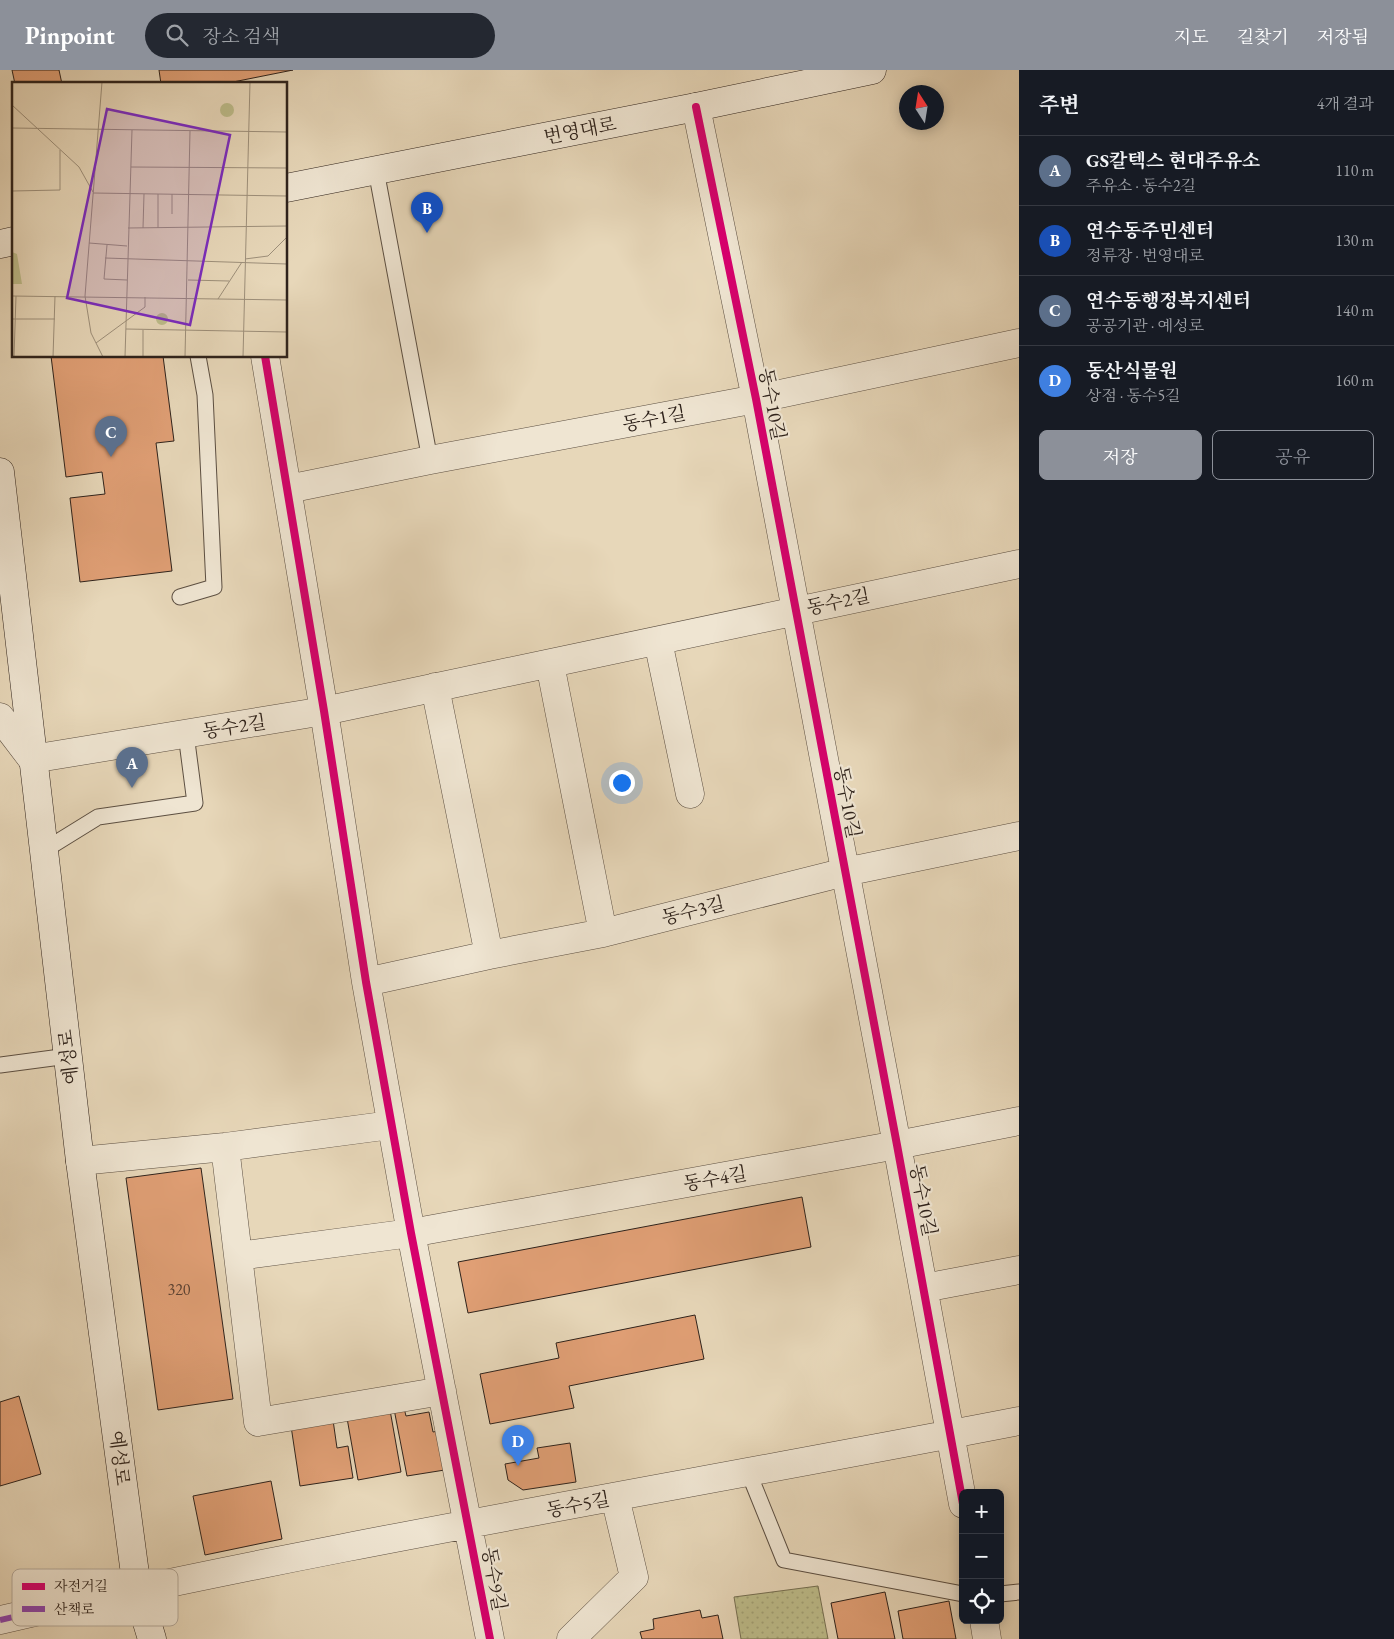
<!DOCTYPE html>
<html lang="ko">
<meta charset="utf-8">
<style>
:root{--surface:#171b24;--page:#242831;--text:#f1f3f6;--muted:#9ea1a6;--line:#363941;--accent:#8c9099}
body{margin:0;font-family:"EB Garamond","Noto Serif KR",serif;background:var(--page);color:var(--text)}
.controls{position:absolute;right:15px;bottom:15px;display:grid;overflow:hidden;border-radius:8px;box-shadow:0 2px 12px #0003}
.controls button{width:45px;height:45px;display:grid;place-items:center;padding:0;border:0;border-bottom:1px solid var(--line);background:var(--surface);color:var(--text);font:25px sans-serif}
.compass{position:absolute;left:899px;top:15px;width:45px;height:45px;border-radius:50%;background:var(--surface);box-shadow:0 2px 12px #0003;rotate:348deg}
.you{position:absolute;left:621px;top:712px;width:18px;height:18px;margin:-12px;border:4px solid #fff;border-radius:50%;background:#1a73e8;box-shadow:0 0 0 8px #1a73e833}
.badge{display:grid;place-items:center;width:32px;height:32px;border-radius:50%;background:var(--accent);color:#fff;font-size:16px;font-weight:700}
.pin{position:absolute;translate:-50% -41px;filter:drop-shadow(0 1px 2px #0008)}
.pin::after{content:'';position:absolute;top:26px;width:18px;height:15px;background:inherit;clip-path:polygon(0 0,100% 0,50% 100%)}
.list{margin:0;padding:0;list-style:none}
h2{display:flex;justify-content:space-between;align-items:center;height:65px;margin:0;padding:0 20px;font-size:21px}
h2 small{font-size:16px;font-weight:400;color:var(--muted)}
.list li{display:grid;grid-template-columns:32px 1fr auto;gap:15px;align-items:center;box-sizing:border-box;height:70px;padding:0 20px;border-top:1px solid var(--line)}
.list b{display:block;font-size:19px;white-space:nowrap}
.list p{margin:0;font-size:16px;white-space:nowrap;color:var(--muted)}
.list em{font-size:16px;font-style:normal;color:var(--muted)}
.actions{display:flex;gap:10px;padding:15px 20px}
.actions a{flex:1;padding:11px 0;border:1px solid var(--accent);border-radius:8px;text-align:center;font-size:18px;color:var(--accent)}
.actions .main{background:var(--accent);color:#fff}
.icon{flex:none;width:28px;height:28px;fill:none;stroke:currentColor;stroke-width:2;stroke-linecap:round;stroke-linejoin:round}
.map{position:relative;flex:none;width:1019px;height:1569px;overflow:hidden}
header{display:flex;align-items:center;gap:30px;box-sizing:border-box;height:70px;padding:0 25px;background:var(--accent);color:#fff}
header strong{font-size:24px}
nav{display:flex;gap:28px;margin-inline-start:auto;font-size:18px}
.search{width:350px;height:45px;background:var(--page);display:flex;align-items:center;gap:12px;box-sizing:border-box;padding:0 18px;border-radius:28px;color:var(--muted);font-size:19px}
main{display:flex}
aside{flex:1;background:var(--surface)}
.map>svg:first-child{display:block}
</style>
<header>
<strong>Pinpoint</strong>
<div class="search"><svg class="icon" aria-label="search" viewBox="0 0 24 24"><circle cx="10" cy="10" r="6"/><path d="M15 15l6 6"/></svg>장소 검색</div>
<nav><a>지도</a><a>길찾기</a><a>저장됨</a></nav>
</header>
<main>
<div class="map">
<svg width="1019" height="1569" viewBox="0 0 1019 1569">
<defs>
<pattern id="grass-dots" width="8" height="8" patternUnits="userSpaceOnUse" patternTransform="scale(1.25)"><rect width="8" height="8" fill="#bdbc8a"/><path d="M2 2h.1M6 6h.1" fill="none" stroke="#a3a176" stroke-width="1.8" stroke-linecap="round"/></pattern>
</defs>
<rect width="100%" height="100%" fill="#e7d7b9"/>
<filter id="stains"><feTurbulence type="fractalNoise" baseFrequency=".004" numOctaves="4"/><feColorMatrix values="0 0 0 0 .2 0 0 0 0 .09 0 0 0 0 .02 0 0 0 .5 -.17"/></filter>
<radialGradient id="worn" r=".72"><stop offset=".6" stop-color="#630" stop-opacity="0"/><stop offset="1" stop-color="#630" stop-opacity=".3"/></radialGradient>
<path fill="url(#grass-dots)" stroke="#766f52" d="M 818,1516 L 828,1569 L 741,1569 L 734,1527 Z"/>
<path fill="#e09f75" stroke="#2e221b" d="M 12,0 L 59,0 L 62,14 L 15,14 Z
M 159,0 L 293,0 L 223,14 L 161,14 Z
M 51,286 L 163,286 L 174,371 L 156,373 L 172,501 L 80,512 L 70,428 L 105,424 L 102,402 L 66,407 Z
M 201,1098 L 233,1329 L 158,1340 L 126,1108 Z
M 802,1127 L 811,1177 L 468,1243 L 458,1192 Z
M 695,1245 L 704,1289 L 569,1316 L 574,1338 L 490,1354 L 480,1304 L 559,1288 L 556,1273 Z
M 19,1326 L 41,1404 L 0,1416 L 0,1332 Z
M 404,1338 L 406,1346 L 429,1342 L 433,1362 L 444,1360 L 451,1399 L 407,1406 L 394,1339 Z
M 390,1340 L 401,1402 L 358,1410 L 347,1348 Z
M 333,1350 L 337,1378 L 348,1376 L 353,1408 L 300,1416 L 291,1356 Z
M 570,1373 L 576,1412 L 523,1420 L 508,1410 L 505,1394 L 539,1388 L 537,1378 Z
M 271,1411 L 282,1469 L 205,1485 L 193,1426 Z
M 885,1522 L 895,1569 L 838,1569 L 831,1533 Z
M 949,1531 L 956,1569 L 903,1569 L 898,1541 Z
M 700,1540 L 702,1548 L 718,1545 L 723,1569 L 642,1569 L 640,1562 L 654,1559 L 653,1549 Z"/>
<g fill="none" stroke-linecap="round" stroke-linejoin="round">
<g stroke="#5c4f42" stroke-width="17">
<path id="lane" d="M 376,100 L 430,390
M 180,527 L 214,517 L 205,325 L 198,286
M 43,781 L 98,747 L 195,733 L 186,664
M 0,995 L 68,986
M 748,1401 L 784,1490 L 963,1524
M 1000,1524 L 1019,1522"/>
</g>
<g stroke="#5c4f42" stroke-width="29">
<path id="street" d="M 696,37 L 756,329 L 897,1075 L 963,1434
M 265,286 L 324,641 L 366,912 L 411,1163 L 490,1569
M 288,419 L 430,390 L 756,329 L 1019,273
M 658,571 L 690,724
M 550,594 L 603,863
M 435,617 L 489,885
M 0,647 L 32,689 L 324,641 L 1019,494
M 366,912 L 489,885 L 603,863 L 845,802 L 1019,766
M 225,1077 L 258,1352 L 442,1321
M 80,1091 L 225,1077 L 391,1055
M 239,1186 L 411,1163 L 897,1075 L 1019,1051
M 924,1218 L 1019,1200
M 0,1550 C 337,1473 679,1417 1019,1351
M 984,1550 L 987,1569
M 571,1569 L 634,1507 L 615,1427"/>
</g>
<g stroke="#2e221b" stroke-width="29">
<path id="secondary" d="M 286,118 L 696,37 L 872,0
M 0,174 L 14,171
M 0,402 L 80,1091 L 137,1519 L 152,1569"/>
</g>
<use href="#lane" stroke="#efe5d2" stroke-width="15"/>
<use href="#street" stroke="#efe5d2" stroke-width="28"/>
<use href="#secondary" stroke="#efe5d2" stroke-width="28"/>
<path stroke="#8e44ad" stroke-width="6" stroke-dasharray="12 6" stroke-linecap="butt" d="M 0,1550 L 137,1519"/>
<g stroke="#efe5d2" stroke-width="11">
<path id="cycleway" d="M 696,37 L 756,329 L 897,1075 L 963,1434
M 265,286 L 324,641 L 366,912 L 411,1163 L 490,1569"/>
</g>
<use href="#cycleway" stroke="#d6006c" stroke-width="8"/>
</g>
<g text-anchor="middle" stroke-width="4.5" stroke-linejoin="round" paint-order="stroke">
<g font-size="16" fill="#5a4132">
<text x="179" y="1225">320</text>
</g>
<g font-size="19" fill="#2e221b" stroke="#efe5d2">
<text transform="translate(580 60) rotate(-11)" y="7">번영대로</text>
<text transform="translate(773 334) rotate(79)" y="7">동수10길</text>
<text transform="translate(654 348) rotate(-11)" y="7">동수1길</text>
<text transform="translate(838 531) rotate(-12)" y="7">동수2길</text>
<text transform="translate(234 656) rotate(-9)" y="7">동수2길</text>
<text transform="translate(848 732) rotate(79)" y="7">동수10길</text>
<text transform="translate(693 840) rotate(-14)" y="7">동수3길</text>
<text transform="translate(68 987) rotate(-97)" y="7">예성로</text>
<text transform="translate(715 1108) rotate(-10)" y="7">동수4길</text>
<text transform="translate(924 1130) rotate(79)" y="7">동수10길</text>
<text transform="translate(120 1388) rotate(83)" y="7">예성로</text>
<text transform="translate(578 1434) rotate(-11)" y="7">동수5길</text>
<text transform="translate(495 1509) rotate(80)" y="7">동수9길</text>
</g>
</g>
<g transform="translate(12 12)">
<rect width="275" height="275" fill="#e7d7b9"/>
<path d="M 0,170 L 5,172 L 10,202 L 0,202 ZM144 237a6 6 0 1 1 12 0a6 6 0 1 1-12 0Z" fill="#bdbc8a"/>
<path d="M208 28a7 7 0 1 1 14 0a7 7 0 1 1-14 0Z" fill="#bdbc8a"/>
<path fill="none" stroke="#9d8f7a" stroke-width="1" d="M 90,0 L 73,214 L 79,251 L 91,275M 0,23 L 67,85 L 81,110M 0,46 L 275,50M 119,85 L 275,86M 0,109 L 48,108 L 48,68M 81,111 L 275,114M 160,112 L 160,132M 116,146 L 275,144M 131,146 L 132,112M 146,146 L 146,112M 77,161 L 115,164M 95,163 L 92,197 L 115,198M 93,176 L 275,182M 233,177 L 256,174 L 275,155M 176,198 L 217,199M 0,214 L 275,218M 206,217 L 230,180M 1,237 L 43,237M 114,247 L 275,250M 84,261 L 133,225 L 133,215M 2,275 L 4,214M 41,275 L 43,214M 113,275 L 120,48M 131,275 L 131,248M 173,275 L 178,49M 231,275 L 238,0"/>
<path fill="#7b2cbf" fill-opacity="0.15" stroke="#7b2cbf" stroke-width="2.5" d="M 95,27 L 218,53 L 178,243 L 55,216 Z"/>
<rect width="275" height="275" fill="none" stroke="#2e221b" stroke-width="2.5"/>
</g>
<rect x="12" y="1499" width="166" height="57" rx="8" fill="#efe5d2" stroke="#b5aa9b" stroke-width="1"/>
<rect x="22" y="1513" width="23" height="7" fill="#d6006c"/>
<rect x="22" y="1536" width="23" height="6" fill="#8e44ad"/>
<g font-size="14" fill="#2e221b">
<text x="54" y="1521">자전거길</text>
<text x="54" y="1544">산책로</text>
</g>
<rect width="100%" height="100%" filter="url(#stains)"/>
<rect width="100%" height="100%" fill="url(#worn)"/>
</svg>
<div class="controls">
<button>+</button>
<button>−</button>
<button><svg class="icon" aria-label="locate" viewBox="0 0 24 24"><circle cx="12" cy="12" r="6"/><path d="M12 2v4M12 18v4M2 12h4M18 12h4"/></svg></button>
</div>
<svg class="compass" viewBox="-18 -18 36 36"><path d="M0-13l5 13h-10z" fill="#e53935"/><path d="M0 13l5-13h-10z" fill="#9ea1a6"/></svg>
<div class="you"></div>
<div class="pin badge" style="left:132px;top:718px;background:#5c6f8a">A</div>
<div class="pin badge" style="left:427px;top:163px;background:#1a4fb4">B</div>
<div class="pin badge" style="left:111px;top:387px;background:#5c6f8a">C</div>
<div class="pin badge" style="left:518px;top:1396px;background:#3f7fe0">D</div>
</div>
<aside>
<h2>주변<small>4개 결과</small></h2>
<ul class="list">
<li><span class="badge" style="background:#5c6f8a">A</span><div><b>GS칼텍스 현대주유소</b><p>주유소 · 동수2길</p></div><em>110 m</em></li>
<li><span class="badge" style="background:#1a4fb4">B</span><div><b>연수동주민센터</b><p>정류장 · 번영대로</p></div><em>130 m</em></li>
<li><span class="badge" style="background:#5c6f8a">C</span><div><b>연수동행정복지센터</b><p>공공기관 · 예성로</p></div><em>140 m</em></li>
<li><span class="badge" style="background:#3f7fe0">D</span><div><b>동산식물원</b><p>상점 · 동수5길</p></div><em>160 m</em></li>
</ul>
<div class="actions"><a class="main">저장</a><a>공유</a></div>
</aside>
</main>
